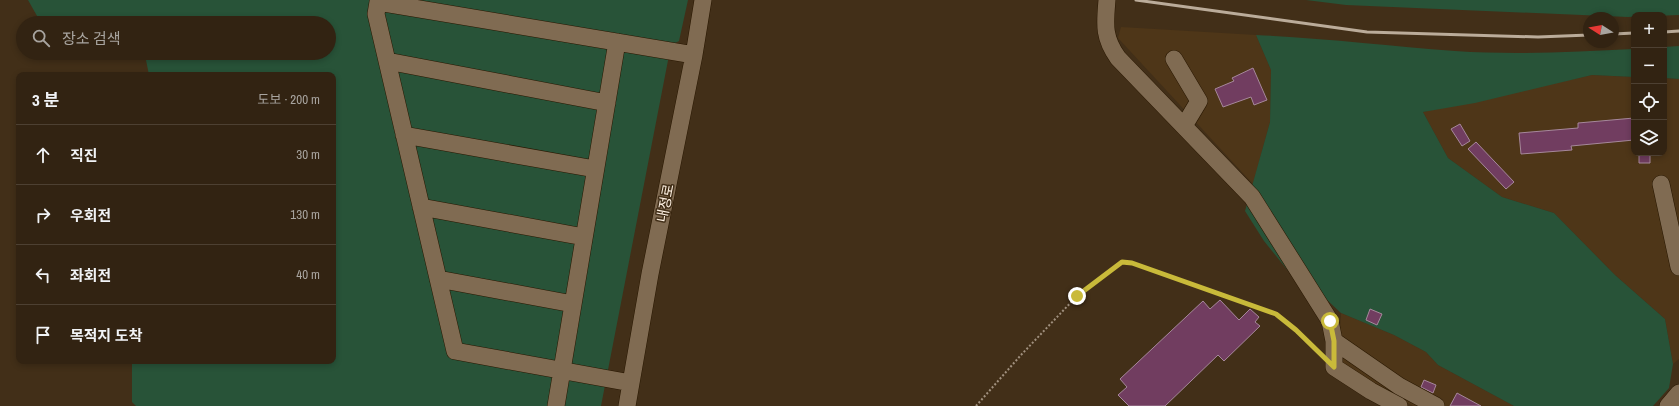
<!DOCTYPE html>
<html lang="ko">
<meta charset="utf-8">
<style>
:root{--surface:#322312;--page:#3a2b1b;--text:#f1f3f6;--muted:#a8a49f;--line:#4d4032}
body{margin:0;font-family:"Archivo Narrow","Noto Sans KR",sans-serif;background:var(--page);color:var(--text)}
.controls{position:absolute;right:12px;top:12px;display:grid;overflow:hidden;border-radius:8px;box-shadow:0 2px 6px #0003}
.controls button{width:36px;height:36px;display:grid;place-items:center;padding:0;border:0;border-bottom:1px solid var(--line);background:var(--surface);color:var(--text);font:20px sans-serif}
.compass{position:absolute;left:1583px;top:12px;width:36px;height:36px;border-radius:50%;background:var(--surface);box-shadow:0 2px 6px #0003;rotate:281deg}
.stop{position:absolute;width:12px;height:12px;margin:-9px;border:3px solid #c9ba3a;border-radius:50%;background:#fff}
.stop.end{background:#c9ba3a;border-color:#fff;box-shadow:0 1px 4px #0008}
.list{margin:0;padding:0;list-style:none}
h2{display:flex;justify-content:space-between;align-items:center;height:52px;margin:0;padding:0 16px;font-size:17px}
h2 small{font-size:13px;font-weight:400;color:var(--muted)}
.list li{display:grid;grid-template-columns:26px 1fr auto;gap:12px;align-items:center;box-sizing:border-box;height:60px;padding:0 16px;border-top:1px solid var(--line)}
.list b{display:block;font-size:15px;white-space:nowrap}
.list em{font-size:13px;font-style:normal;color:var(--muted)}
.icon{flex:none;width:22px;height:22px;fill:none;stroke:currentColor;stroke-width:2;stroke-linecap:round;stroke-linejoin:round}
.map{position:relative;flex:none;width:1679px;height:406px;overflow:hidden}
.search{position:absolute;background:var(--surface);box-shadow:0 2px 6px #0003;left:16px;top:16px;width:320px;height:44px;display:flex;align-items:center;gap:10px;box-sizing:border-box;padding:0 14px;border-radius:22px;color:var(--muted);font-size:15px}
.panel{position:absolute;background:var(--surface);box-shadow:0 2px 6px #0003;left:16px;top:72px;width:320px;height:292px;border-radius:8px}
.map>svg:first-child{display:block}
</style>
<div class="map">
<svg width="1679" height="406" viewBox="0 0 1679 406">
<rect width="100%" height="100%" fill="#422f18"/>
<path fill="#4e3618" d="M 1121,27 L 1256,35 L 1271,70 L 1270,122 L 1253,184 L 1118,38 Z
M 1592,75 L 1634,77 L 1634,153 L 1664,153 L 1664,78 L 1679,79 L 1679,359 L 1673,364 L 1665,319 L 1615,275 L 1554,213 L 1502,197 L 1448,158 L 1423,112 Z
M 1341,313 L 1394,335 L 1426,352 L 1438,365 L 1514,406 L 1413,406 L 1338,365 Z"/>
<path fill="#285338" d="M 28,0 L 688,0 L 679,41 L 671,45 L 601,406 L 136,406 L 132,402 L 132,361 L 333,361 L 333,75 L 149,75 L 145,55 L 142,53 L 329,53 L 329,23 L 41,23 Z
M 1306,0 L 1679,0 L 1679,15 L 1628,17 L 1346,5 Z
M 1256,35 C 1323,38 1389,46 1455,51 C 1515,55 1575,52 1634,49 L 1634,77 L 1592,75 L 1475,103 L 1423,112 L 1448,158 L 1502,197 L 1554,213 L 1615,275 L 1665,319 L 1673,364 L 1669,388 L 1653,406 L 1514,406 L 1438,365 L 1426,352 L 1394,335 L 1341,313 L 1327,300 L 1310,298 L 1264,241 L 1245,211 L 1270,122 L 1271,70 Z
M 1679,46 L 1679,79 L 1664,78 L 1664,47 Z"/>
<path fill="#713d60" stroke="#a6889b" d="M 1253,68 L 1267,100 L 1254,105 L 1251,97 L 1223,107 L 1215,89 L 1234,81 L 1232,78 Z
M 1634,118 L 1634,140 L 1571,146 L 1572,150 L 1521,154 L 1519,133 L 1578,128 L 1578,123 Z
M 1460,124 L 1470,141 L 1462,146 L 1451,129 Z
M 1476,142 L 1514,182 L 1506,189 L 1468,149 Z
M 1639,153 L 1650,153 L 1650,163 L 1639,163 Z
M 1220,300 L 1239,320 L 1250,309 L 1259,317 L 1255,322 L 1260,326 L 1224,361 L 1218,355 L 1165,406 L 1129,406 L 1118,395 L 1127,387 L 1120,379 L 1203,301 L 1210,309 Z
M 1370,309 L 1382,314 L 1377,325 L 1366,320 Z
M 1424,380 L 1436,385 L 1433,393 L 1421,387 Z
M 1457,393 L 1481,406 L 1450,406 Z"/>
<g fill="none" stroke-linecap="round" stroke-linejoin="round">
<g stroke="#281701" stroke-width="18">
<path id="minor" d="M 1107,0 C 1105,24 1103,37 1118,58 L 1252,197 L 1330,321 L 1334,341 L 1334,367 L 1371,391 L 1399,406
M 1174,59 L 1199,101 L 1184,126
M 387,61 L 607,103
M 404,135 L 595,169
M 1661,184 L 1679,267
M 421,207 L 584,237
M 438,279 L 573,304
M 1334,341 L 1399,386 L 1436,406
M 631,383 L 455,351 L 376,14 L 378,2 L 694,55
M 556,406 L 617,42
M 627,406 L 650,274 L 694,55 L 703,0
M 1668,406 L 1679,393"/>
</g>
<path stroke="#a0907e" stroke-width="2" stroke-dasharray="2 2" stroke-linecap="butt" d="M 976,406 L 1021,355 L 1077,296 L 1122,262 L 1132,263 L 1276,314 L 1319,352"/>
<use href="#minor" stroke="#806b52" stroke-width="17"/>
<path stroke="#bbac9a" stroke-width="3" d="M 1136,0 L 1367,32 L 1538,37 L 1589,35
M 1664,32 L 1679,31
M 1613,34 L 1634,33"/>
</g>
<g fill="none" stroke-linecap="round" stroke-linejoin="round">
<path stroke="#c9ba3a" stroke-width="5" d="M 1077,296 L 1122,262 L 1132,263 L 1276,314 L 1296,330 L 1334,367 L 1334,341 L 1330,321"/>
</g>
<g text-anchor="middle" stroke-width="3" stroke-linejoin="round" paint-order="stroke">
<g font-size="14" fill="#fff2e4" stroke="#422f18">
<text transform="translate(665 203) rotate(-79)" y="5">내정로</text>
</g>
</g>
</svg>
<div class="controls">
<button>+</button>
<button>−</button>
<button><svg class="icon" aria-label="locate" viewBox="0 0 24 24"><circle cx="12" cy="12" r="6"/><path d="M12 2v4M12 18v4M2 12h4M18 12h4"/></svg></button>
<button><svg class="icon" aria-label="layers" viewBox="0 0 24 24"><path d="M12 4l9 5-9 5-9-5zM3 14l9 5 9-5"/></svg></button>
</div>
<svg class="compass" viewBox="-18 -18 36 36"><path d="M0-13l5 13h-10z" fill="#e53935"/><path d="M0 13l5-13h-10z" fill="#a8a49f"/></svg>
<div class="stop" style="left:1330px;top:321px"></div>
<div class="stop end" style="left:1077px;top:296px"></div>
<div class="search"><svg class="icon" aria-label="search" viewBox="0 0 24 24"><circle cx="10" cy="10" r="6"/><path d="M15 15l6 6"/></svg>장소 검색</div>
<section class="panel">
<h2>3 분<small>도보 · 200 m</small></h2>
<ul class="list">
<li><svg class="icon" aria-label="ahead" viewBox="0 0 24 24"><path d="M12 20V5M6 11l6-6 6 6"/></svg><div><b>직진</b></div><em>30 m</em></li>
<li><svg class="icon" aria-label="right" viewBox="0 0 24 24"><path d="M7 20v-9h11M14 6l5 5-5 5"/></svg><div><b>우회전</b></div><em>130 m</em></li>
<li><svg class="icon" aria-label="left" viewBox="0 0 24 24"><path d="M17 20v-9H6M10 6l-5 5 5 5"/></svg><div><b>좌회전</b></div><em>40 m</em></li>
<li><svg class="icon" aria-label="arrive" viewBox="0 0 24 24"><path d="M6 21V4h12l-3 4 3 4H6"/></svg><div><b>목적지 도착</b></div></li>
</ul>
</section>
</div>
